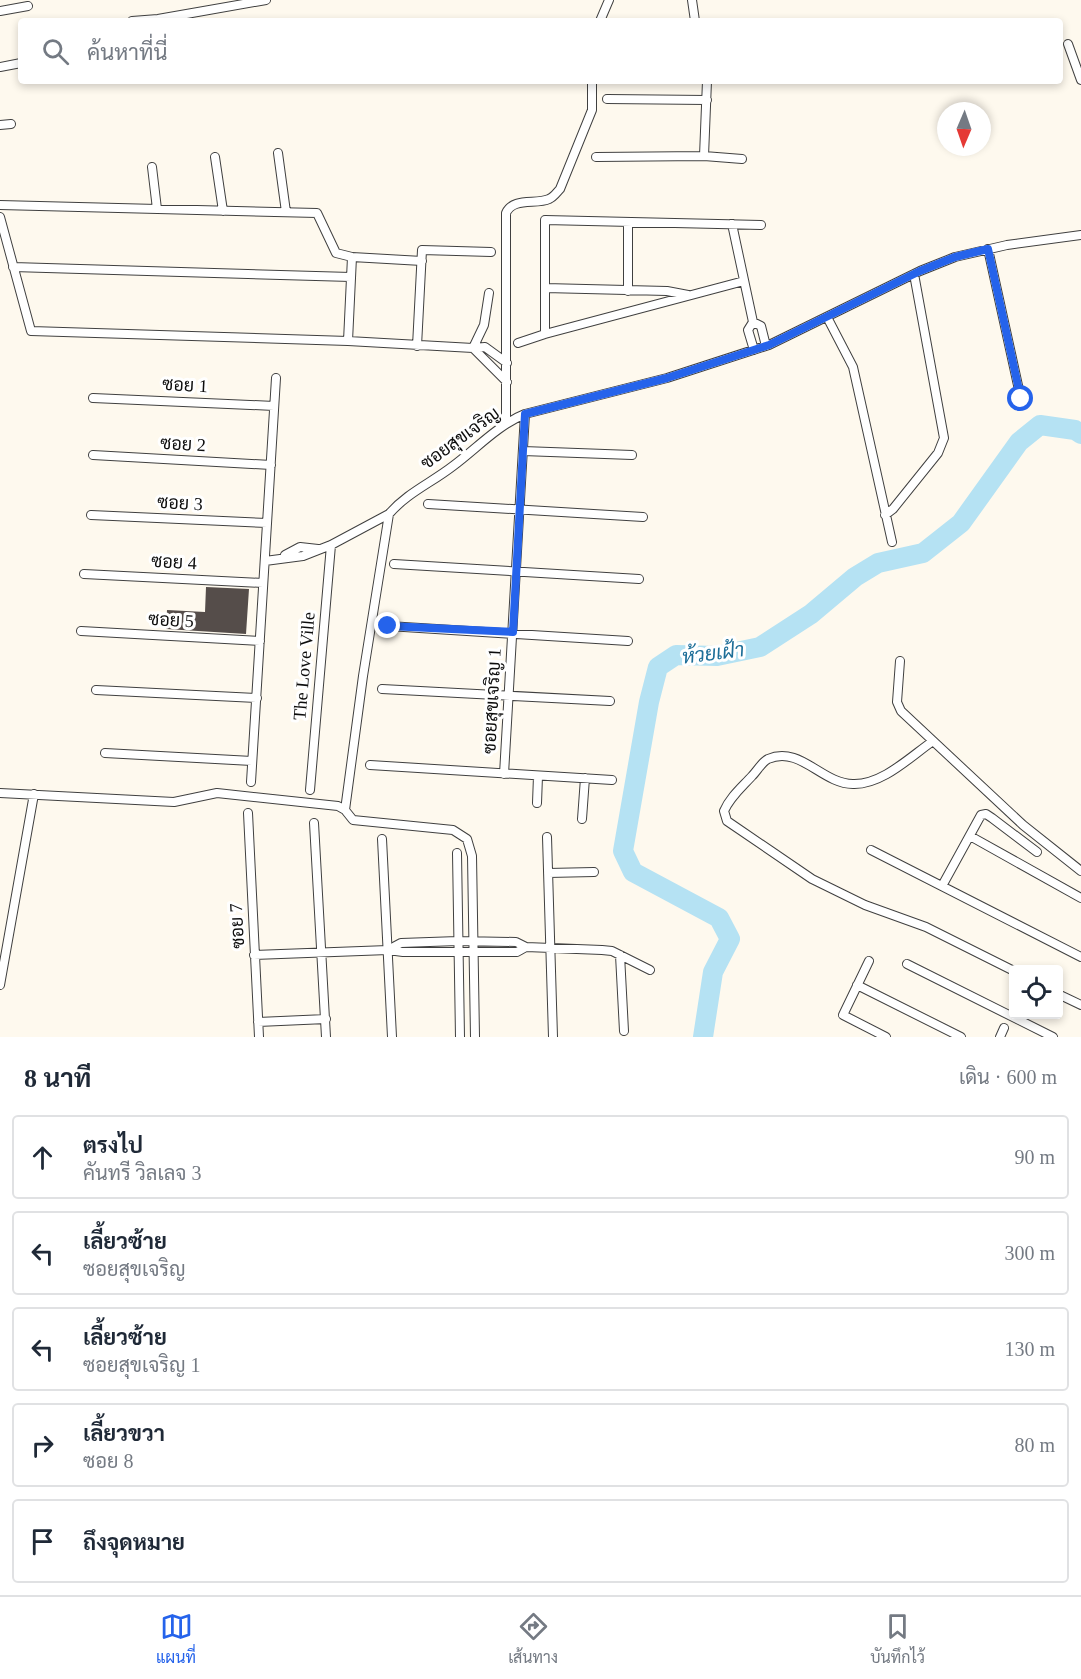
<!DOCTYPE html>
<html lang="th">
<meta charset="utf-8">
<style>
:root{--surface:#fff;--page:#f2f2f3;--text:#1f2937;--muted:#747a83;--line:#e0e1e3;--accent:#2563eb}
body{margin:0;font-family:"Times New Roman",Sarabun,serif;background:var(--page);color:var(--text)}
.controls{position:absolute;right:18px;bottom:18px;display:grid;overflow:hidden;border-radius:6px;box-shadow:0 3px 9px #0003}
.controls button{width:54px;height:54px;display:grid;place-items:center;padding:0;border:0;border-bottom:2px solid var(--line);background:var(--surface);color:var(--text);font:30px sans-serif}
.compass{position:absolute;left:937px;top:102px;width:54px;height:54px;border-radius:50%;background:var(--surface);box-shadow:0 3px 9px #0003;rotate:182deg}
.stop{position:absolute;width:18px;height:18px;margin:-14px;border:4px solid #2563eb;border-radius:50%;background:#fff}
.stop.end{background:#2563eb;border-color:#fff;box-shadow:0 2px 6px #0008}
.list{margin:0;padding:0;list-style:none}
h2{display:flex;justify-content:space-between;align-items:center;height:78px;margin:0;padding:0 24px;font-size:26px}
h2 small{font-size:20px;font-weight:400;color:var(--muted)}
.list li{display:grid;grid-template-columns:39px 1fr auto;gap:18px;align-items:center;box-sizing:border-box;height:84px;margin:0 12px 12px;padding:0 12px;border:2px solid var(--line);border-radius:6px}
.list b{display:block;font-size:22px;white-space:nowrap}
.list p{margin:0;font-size:20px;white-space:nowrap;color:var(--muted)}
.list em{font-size:20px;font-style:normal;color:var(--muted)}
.icon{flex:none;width:33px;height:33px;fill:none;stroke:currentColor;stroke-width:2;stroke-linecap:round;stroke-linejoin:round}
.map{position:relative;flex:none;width:1081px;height:1037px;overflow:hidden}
.search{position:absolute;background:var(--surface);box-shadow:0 3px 9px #0003;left:18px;right:18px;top:18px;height:66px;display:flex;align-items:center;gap:15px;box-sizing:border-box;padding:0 21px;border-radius:6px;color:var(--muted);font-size:22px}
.sheet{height:558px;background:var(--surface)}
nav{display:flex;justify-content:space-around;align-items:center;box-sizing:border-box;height:84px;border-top:2px solid var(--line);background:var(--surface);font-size:16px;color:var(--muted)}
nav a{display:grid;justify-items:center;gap:3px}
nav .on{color:var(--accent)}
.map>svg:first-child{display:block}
</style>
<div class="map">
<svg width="1081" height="1037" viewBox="0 0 1081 1037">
<rect width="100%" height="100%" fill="#fef9ee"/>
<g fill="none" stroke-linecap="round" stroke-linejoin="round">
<path stroke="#b5e2f3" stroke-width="20" d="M 703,1037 L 713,972 L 730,939 L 719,918 L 633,872 L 623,851 L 649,702 L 658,667 L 676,655 L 717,656 L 760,647 L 811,614 L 855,577 L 878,563 L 923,553 L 961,523 L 1019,442 L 1040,425 L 1075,430 L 1081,434"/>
</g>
<path fill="#554d4a" d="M 206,587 L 249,589 L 246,634 L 166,629 L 167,610 L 205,612 Z"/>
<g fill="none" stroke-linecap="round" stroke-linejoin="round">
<g stroke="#404040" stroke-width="10">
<path id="street" d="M 692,0 L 695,21
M 0,11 L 28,6
M 132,21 L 158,19 L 266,0
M 600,21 L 609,0
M 1068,44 L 1081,80
M 0,67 L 21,63
M 607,99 L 707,100
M 0,125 L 11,124
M 278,153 L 286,212
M 704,156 L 707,81
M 215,157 L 223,211
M 596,157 L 704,156 L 742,159
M 152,167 L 157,209
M 0,205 L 317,213 L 336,253 L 352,257 L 422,261
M 0,217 L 31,331 L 348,341 L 473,348 L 484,325 L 489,293
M 628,222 L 628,291
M 732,224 L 753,322 L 761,326 L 766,346
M 988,249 L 1021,399
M 13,267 L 351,277
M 545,288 L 667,291 L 688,295
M 827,317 L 853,367 L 892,542
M 753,322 L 748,330 L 754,350
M 545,334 L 545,220 L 761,225
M 348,341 L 352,257
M 518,343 L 545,334 L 744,281
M 417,346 L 422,250 L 491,252
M 473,348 L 507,382
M 473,348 L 485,347 L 507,363
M 93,398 L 274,406
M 506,423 L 506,213 C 513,197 536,205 549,199 C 554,197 557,192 560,189 L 592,110 L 592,81
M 523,451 L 632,455
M 93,455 L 271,465
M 428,504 L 643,517
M 91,515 L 267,523
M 885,515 L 893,509 L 938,453 L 944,438 L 914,274
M 285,555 L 300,547 L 318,549
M 265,561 L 303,556 L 331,545 L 389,514
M 394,564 L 639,579
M 84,574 L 263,583
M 388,626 L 628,641
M 81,631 L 260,641
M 900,661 L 897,702 L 901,711 L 1023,825 L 1081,871
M 382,689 L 610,701
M 96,690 L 257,698
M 933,741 C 910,757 882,785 853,784 C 822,784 800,745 768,759 C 762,762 757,771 752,776 C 742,787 730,797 724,811 L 727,821 L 812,879 L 865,905 L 926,927 L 1014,971
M 105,753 L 252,761
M 370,765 L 612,780
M 504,774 L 525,414
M 251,782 L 276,378
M 310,790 L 331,545
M 0,793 L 174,802 L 217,793 L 338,806 L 345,810 L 353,820 L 453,830 L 467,839 L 472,856 L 475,1037
M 537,803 L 538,776
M 345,810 L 363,676 L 389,514 C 407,493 431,483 453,466 C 476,449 498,425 525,414 L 667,378 L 769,345 L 920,271 L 955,257 L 1007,245 L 1081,235
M 248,813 L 259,1037
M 582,819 L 585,778
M 314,823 L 326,1037
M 970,836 L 1081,898
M 547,837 L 553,1037
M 382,839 L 392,1037
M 871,850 L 1081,957
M 457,853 L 460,1037
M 548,873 L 594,872
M 942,886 L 981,815 L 986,814 L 992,818 L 1037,852
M 526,947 L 516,942 L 458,941 L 401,943 L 388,950 L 403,952 L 517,952 L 526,947 L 602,950 L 612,951 L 650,970
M 254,955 L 388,950
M 620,955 L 624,1031
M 869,961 L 843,1015 L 886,1037
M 907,964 L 1053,1037
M 0,985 L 34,794
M 857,985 L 961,1037
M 1058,994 L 1081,1005
M 258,1022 L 326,1019
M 1000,1037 L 1004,1028"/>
</g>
<use href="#street" stroke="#fff" stroke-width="8"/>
</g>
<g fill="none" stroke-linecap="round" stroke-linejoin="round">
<path stroke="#2563eb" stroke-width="8" d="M 388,626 L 513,632 L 525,414 L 667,378 L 769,345 L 920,271 L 955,257 L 988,249 L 1021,399"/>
</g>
<g text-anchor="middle" stroke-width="6" stroke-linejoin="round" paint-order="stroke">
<g font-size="18" fill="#0d0d0d" stroke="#fff">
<text transform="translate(185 385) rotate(3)" y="6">ซอย 1</text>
<text transform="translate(460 438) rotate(-36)" y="6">ซอยสุขเจริญ</text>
<text transform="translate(183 444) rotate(3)" y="6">ซอย 2</text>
<text transform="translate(180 503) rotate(3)" y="6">ซอย 3</text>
<text transform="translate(174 562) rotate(3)" y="6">ซอย 4</text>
<text transform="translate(171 620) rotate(3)" y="6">ซอย 5</text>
<text transform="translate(304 666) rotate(-85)" y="6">The Love Ville</text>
<text transform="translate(492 701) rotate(-87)" y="6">ซอยสุขเจริญ 1</text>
<text transform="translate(237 926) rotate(-93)" y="6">ซอย 7</text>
</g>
<g font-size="20" font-style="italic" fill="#1d6e98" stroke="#fff">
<text transform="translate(713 653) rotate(-7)" y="7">ห้วยเฝ้า</text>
</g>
</g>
</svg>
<div class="controls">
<button><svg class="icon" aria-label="locate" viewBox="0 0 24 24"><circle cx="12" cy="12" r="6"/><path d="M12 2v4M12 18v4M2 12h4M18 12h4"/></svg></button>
</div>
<svg class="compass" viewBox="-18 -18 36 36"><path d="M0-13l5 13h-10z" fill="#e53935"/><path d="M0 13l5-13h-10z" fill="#747a83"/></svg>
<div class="stop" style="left:1021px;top:399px"></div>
<div class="stop end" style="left:388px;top:626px"></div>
<div class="search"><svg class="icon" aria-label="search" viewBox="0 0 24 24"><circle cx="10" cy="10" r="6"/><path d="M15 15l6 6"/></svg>ค้นหาที่นี่</div>
</div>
<section class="sheet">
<h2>8 นาที<small>เดิน · 600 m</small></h2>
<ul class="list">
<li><svg class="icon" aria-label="ahead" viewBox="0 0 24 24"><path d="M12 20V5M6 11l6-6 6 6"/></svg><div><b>ตรงไป</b><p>คันทรี วิลเลจ 3</p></div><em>90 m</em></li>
<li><svg class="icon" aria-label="left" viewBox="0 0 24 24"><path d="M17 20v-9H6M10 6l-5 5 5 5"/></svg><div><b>เลี้ยวซ้าย</b><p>ซอยสุขเจริญ</p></div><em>300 m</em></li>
<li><svg class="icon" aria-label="left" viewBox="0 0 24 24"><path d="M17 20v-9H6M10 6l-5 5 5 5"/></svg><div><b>เลี้ยวซ้าย</b><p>ซอยสุขเจริญ 1</p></div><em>130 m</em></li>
<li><svg class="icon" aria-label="right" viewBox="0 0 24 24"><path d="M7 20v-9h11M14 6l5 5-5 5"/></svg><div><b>เลี้ยวขวา</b><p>ซอย 8</p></div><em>80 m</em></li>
<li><svg class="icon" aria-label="arrive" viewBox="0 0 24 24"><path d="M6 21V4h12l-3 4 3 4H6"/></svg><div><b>ถึงจุดหมาย</b></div></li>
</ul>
</section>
<nav>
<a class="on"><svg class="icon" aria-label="map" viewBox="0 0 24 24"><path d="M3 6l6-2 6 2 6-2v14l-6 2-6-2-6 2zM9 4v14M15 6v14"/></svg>แผนที่</a>
<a><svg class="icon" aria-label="directions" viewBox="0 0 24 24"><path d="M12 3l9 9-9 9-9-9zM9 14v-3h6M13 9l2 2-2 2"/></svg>เส้นทาง</a>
<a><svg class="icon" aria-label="saved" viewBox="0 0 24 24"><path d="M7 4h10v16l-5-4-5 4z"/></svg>บันทึกไว้</a>
</nav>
